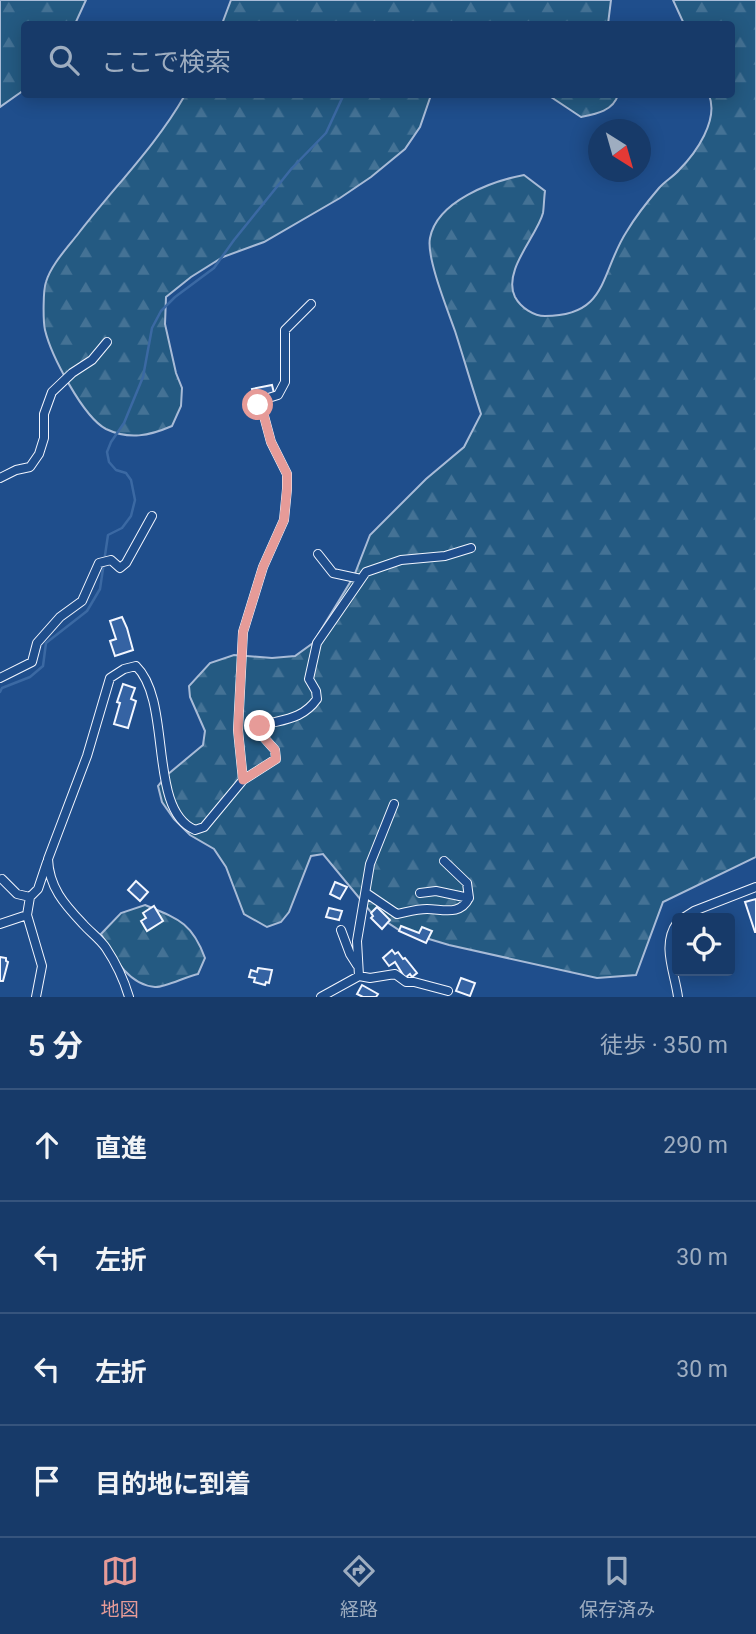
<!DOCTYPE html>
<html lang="ja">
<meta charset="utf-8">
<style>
:root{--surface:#173a69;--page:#20416f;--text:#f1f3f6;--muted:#9eadc0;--line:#36547d;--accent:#e69b98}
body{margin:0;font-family:Roboto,"Noto Sans JP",sans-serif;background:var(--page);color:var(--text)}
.controls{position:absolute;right:21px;bottom:21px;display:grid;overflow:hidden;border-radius:7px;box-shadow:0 4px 18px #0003}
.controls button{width:63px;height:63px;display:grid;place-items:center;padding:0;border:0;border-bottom:2px solid var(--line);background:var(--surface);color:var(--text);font:35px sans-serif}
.compass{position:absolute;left:588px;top:119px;width:63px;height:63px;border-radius:50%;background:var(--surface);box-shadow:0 4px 18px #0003;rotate:143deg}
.stop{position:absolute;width:21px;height:21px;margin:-16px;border:5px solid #e69b98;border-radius:50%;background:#fff}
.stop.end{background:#e69b98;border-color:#fff;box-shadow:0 2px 7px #0008}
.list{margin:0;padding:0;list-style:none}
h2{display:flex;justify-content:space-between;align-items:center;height:91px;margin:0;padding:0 28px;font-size:30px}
h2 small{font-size:23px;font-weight:400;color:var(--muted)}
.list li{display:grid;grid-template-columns:46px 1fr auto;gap:21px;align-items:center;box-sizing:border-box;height:112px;padding:0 28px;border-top:2px solid var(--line)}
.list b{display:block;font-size:26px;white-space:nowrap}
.list em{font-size:23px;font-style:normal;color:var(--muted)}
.icon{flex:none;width:38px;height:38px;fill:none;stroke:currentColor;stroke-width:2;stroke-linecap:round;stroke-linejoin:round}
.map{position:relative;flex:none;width:756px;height:997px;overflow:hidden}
.search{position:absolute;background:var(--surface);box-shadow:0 4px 18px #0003;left:21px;right:21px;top:21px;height:77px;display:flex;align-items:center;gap:18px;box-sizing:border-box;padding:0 24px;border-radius:7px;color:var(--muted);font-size:26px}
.sheet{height:539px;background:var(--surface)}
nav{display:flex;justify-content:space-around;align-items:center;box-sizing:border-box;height:98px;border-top:2px solid var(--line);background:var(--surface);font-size:19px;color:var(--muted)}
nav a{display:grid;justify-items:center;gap:4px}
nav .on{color:var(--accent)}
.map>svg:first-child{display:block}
</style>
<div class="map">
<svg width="756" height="997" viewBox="0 0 756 997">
<defs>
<pattern id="forest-firs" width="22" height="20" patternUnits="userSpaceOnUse" patternTransform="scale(1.75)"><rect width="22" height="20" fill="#245a82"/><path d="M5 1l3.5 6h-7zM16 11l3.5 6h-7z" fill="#447295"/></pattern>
</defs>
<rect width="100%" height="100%" fill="#1f4e8c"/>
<path fill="url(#forest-firs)" stroke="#a8bbd7" stroke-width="2" d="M 0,0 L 86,0 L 75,24 L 24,24 L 24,90 L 0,107 Z
M 231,0 L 611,0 L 608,24 L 222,24 Z
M 673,0 L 756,0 L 756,857 L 663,902 L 636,975 L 597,978 L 449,945 L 399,930 L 370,911 L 323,854 L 311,856 L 289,912 L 281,922 L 267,927 L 244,914 L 226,867 L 214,849 L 190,835 L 174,819 L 162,802 L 158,786 L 167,775 L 203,745 L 205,731 L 190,697 L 189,686 L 210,663 L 234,655 L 272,658 L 295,656 L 313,643 L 354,576 L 370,535 L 426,479 L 464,447 L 481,414 C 472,387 464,359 455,331 C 448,311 426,257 430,238 C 437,201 492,181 524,175 L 545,191 C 544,198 544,206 543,213 C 537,236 502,271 515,297 C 521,308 534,316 545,316 C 609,316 600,272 627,231 C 636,216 647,202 659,188 C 665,181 673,177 679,170 C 696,153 719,120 709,95 L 732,94 L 732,24 L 684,24 Z
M 185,95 L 431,95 L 420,127 L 405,149 L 371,177 L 340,198 L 264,242 L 223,257 L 191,277 L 166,297 L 165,324 L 176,373 L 182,388 L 181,406 L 172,426 C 149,436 129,440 106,429 C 83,417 51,355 45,330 C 43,321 43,290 46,282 C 51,265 67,248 78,234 C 114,187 156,146 185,95 Z
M 548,95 L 618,95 C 613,111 596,114 581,117 Z
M 145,905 C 179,919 192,923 205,958 L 198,974 C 187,976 164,988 155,987 C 127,985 113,955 101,934 L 121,913 Z"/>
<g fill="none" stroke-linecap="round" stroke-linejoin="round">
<path stroke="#3b69a3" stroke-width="2.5" d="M 0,692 L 2,688 L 30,677 L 43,666 L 46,643 L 87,611 L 100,589 L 108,535 L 122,528 L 131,516 L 135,500 L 131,480 L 126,473 L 116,470 L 109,462 L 107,452 L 111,442 L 124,423 L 143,377 L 152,328 L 161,311 L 175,297 L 214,268 L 234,240 L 292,168 L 326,133 L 344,94"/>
</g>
<path fill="#3563a3" stroke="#f2f6ff" stroke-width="2" d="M 272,385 L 274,393 L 254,397 L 252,389 Z
M 122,617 L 127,628 L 133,650 L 115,656 L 110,641 L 116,639 L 110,621 Z
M 123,684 L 135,688 L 131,699 L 136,701 L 128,728 L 114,724 L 120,703 L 117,702 Z
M 136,881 L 148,892 L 140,901 L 128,890 Z
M 335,882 L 347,887 L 340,899 L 330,894 Z
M 756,899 L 756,932 L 755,932 L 745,902 Z
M 154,906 L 163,921 L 147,931 L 141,921 L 146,918 L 143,913 Z
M 377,907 L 390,920 L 382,929 L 371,918 L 373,916 L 371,913 Z
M 329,908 L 342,911 L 339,920 L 326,917 Z
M 401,926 L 419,933 L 422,927 L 432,931 L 426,943 L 399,931 Z
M 392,950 L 395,954 L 398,952 L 403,959 L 405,958 L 417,973 L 412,977 L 410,974 L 405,978 L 395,962 L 389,966 L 383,958 Z
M 0,957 L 6,958 L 6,961 L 8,962 L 3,981 L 0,981 Z
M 258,968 L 272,970 L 269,983 L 266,982 L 265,985 L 254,982 L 255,978 L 249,977 L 251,970 L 257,972 Z
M 461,978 L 475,983 L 470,996 L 456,991 Z
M 362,985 L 378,994 L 376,997 L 363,997 L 357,994 Z"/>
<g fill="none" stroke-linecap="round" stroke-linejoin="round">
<g stroke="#f2f6ff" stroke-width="10">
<path id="minor" d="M 0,478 L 16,470 L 30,467 L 39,454 L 44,438 L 44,414 L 52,392 L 72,373 L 92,360 L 107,342
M 318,554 L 333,573 L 361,579
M 0,678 L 32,662 L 37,643 L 60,617 L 82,601 L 99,563 L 111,560 L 120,568 L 126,563 L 152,516
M 243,780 L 238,730 L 243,632 L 263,567 L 284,520 L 287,489 L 287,474 L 271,442 L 264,416 L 258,405 L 262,400 L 278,395 L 285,382 L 285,330 L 311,304
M 2,879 L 17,894 L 30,897 L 38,889 L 47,862
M 366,893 L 397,914 C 407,912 417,909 427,909 C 443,909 460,916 469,898 L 467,883 L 444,861
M 420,893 L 436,891 L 469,898
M 27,915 L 42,966 L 36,997
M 683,918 L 694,911 L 756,887
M 677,923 C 661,945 675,973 678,997
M 0,924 L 27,915 L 30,897
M 341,930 L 350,954 L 357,965
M 359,976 L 357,941 L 370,864 L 394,804
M 129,997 C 124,980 116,963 106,948 C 100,939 90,932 83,924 C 64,904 49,887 48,859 L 87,756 L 110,678 L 124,669 L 136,666 C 173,702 147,810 195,830 L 204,827 L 243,780 L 276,759 L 275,750 L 258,731 L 260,726 C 283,719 302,720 317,699 L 316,691 L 309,679 L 317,643 L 366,572 L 401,560 L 445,556 L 471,548
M 321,997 L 359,976 L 370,978 L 395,974 L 406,982 L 414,982 L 448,991"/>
</g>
<use href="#minor" stroke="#1f4e8c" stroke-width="8"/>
</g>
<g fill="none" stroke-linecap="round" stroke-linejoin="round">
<path stroke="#e69b98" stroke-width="9" d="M 258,405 L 264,416 L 271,442 L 287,474 L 287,489 L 284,520 L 263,567 L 243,632 L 238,730 L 243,780 L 276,759 L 275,750 L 258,731 L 260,726"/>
</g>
</svg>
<div class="controls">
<button><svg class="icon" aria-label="locate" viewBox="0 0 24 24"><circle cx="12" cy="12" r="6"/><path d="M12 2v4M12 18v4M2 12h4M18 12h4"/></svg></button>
</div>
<svg class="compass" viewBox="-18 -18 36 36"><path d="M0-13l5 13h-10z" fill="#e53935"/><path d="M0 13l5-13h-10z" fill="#9eadc0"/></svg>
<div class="stop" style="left:258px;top:405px"></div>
<div class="stop end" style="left:260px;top:726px"></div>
<div class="search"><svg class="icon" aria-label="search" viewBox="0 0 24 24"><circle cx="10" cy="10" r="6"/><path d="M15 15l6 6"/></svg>ここで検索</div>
</div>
<section class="sheet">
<h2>5 分<small>徒歩 · 350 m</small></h2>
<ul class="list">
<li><svg class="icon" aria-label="ahead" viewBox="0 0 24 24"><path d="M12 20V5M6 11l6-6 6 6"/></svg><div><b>直進</b></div><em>290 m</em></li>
<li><svg class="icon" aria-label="left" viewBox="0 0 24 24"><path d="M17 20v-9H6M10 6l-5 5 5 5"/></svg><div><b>左折</b></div><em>30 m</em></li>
<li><svg class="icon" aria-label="left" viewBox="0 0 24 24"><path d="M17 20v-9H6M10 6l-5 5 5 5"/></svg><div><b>左折</b></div><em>30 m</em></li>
<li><svg class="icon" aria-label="arrive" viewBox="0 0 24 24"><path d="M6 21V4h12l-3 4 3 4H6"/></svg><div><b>目的地に到着</b></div></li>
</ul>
</section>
<nav>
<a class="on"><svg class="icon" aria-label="map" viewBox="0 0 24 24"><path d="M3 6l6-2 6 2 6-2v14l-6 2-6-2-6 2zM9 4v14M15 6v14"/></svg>地図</a>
<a><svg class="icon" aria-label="directions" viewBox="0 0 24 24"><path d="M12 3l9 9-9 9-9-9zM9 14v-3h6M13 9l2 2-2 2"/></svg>経路</a>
<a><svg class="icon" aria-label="saved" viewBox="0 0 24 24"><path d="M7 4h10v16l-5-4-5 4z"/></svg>保存済み</a>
</nav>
